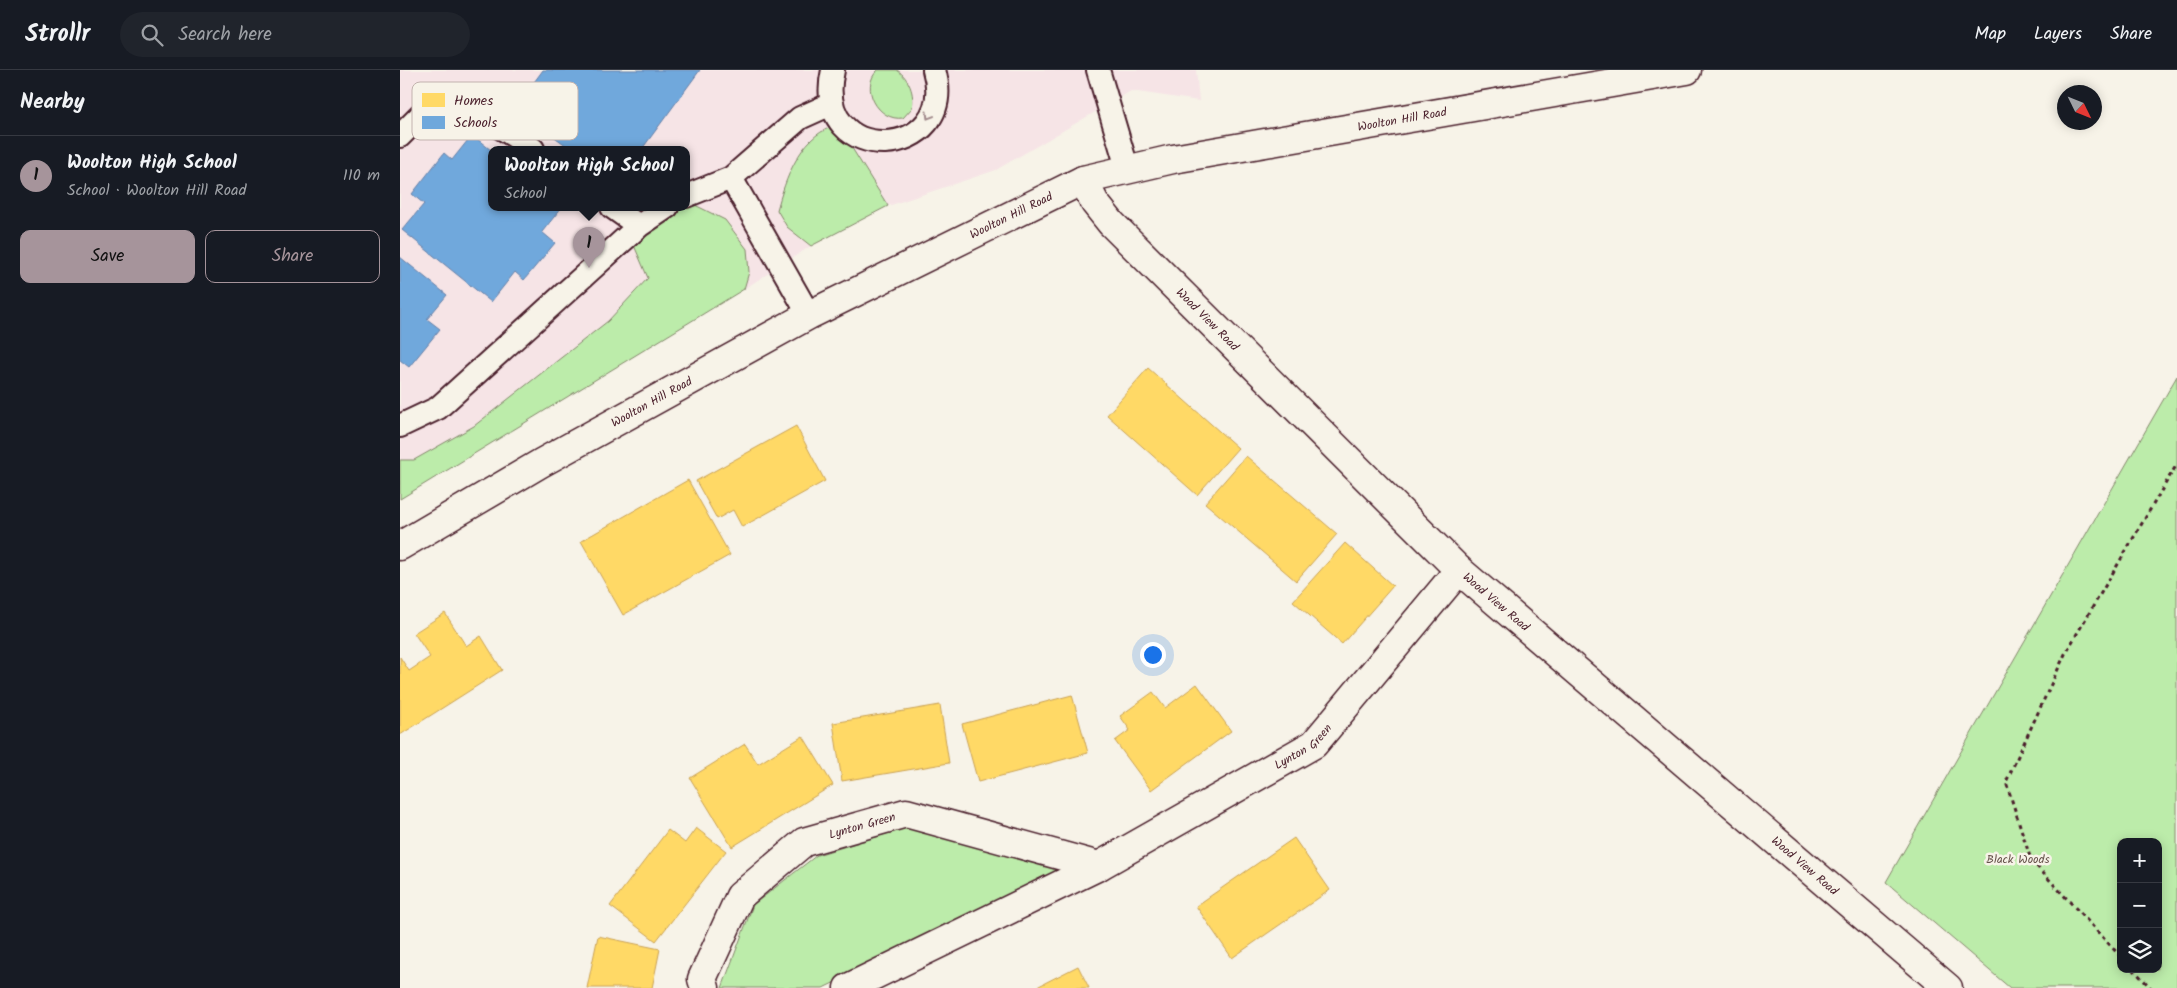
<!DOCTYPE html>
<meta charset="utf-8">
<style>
:root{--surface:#171b24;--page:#20242c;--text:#f1f3f6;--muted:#9ea1a6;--line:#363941;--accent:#a6949b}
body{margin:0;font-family:Kalam,sans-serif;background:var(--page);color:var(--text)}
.controls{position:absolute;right:15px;bottom:15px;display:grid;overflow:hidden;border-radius:10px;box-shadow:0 2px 12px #0003}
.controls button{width:45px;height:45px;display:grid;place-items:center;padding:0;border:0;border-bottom:1px solid var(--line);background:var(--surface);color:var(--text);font:25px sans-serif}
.compass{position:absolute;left:1657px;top:15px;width:45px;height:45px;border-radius:50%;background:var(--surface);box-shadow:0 2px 12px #0003;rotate:133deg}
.you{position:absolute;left:752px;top:584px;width:18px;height:18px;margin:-12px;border:4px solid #fff;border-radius:50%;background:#1a73e8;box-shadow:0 0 0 8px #1a73e833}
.badge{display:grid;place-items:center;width:32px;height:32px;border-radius:50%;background:var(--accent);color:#111;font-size:16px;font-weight:700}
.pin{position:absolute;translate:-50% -41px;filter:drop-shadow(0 1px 2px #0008)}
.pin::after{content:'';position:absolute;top:26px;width:18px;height:15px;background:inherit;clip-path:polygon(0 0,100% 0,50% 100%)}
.popup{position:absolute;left:88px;top:76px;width:202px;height:65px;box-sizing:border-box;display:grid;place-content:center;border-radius:10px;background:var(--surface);filter:drop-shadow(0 1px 4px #0005);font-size:16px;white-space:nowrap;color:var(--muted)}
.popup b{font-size:19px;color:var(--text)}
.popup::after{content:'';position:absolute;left:50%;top:100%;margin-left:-10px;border:10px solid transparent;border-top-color:var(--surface)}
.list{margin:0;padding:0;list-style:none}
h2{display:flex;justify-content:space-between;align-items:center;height:65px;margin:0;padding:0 20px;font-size:21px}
h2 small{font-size:16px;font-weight:400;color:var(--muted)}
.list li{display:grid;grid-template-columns:32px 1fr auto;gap:15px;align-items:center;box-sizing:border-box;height:80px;padding:0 20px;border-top:1px solid var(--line)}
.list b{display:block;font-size:19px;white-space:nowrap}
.list p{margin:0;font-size:16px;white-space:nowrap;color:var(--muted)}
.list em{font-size:16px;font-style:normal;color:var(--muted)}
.actions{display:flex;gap:10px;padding:15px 20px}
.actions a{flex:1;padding:11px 0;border:1px solid var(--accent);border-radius:10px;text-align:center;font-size:18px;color:var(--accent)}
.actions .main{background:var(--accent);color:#111}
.icon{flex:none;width:28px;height:28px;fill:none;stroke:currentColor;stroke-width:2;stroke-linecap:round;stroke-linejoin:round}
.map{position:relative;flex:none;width:1777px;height:918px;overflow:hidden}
header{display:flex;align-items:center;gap:30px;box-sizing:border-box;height:70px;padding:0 25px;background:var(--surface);border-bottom:1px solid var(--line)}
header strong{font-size:24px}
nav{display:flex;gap:28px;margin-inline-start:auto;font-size:18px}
.search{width:350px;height:45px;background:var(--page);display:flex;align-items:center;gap:12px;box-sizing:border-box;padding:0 18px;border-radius:28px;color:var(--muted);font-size:19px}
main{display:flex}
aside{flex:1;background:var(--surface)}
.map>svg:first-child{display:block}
</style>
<header>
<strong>Strollr</strong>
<div class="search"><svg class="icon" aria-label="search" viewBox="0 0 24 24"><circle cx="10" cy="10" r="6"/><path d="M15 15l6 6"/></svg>Search here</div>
<nav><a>Map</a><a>Layers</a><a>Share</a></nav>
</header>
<main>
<aside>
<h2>Nearby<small></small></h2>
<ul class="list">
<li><span class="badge">1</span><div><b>Woolton High School</b><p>School · Woolton Hill Road</p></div><em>110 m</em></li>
</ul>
<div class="actions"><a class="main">Save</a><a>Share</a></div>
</aside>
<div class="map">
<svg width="1777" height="918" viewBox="0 0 1777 918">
<rect width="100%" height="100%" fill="#f7f3e8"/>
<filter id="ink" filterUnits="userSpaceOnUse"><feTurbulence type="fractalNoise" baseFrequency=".02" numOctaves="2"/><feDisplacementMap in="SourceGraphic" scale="10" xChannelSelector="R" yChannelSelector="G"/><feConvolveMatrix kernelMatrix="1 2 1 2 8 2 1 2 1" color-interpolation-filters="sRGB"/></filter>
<g filter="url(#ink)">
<path fill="#f6e4e6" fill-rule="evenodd" d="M 0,0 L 796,0 L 799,31 L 731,21 L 596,100 L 488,136 L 411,176 L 344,219 L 0,413 ZM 91,79 L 286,79 L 286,137 L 91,137 Z"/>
<path fill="#bcecaa" stroke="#83866a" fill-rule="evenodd" d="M 478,0 L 497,0 C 509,8 515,24 512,38 L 503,48 C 478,52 459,17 478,0 Z
M 432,57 L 442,62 L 488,136 L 411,176 L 387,157 L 377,140 C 385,110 400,67 432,57 Z
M 287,131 L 325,150 L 347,179 L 349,202 L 344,219 L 0,429 L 0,390 L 14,390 L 74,356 L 208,251 L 248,208 L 233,173 L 280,137 L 286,137 Z
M 1777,306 L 1777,918 L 1610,918 L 1486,812 ZM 1721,772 L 1758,772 L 1758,899 L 1721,899 Z
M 512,756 L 667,800 L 423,918 L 322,918 L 353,835 L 417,785 Z"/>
<path fill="#ffd966" stroke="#c9a154" d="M 748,298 L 838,378 L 797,425 L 707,345 Z
M 396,356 L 425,411 L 342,457 L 333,440 L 317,449 L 296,411 Z
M 846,386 L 937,464 L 896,511 L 805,433 Z
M 288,410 L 330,485 L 223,545 L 181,471 Z
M 945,473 L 993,516 L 942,574 L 893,531 Z
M 45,543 L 66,576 L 81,566 L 102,600 L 0,665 L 0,587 L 9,601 L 30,587 L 14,563 Z
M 797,614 L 831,661 L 751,720 L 715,671 L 730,660 L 720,646 L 753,622 L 765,638 Z
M 672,625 L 688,683 L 578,712 L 562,654 Z
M 540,635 L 549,693 L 442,711 L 433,653 Z
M 403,666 L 433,715 L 332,777 L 290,708 L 345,674 L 358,694 Z
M 296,758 L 326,781 L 256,871 L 210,836 L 268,760 L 285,773 Z
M 894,768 L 930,820 L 832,888 L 796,836 Z
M 198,866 L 260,879 L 252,918 L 187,918 Z
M 678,896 L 689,918 L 635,918 Z"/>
<path fill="#6fa8dc" stroke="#647fa7" d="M 143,0 L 300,0 L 242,79 L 171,79 L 115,38 Z
M 72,65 L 91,80 L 91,137 L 162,137 L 142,162 L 155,173 L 124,210 L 115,202 L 91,232 L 2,160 L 24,134 L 12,124 L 44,83 L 52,90 Z
M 0,187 L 47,225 L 27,249 L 40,259 L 9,297 L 0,290 Z"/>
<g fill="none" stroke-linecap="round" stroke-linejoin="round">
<g stroke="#4a1f2b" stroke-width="26">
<path id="service" d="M 433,0 C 410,100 561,92 534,0
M 698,0 L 728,101
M 0,66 L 27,39 L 45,31 C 77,43 106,59 133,79
M 331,108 L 409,245
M 286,126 L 331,108 L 400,48 L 431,34
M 212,137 L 239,156
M 0,356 L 38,338 L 239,156 L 267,137"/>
</g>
<g stroke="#4a1f2b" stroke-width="31">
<g id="minor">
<path id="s1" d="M 683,110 L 695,133 L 711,153 L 1059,500 L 1548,918"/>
<path id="s2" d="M 0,476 L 141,393 L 409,245 L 683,110 L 773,89 L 1287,0"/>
<path id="s3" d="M 305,918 L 302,909 L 340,826 L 404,772 L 506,743 L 699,796"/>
<path id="s4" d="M 448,918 L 699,796 L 914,674 L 1059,500"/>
</g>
</g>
<path stroke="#4a1f2b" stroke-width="3" stroke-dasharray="4 4" stroke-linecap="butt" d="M 1721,887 L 1631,790 L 1606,712 L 1665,584 L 1777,394
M 1733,899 L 1751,918"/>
<use href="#service" stroke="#f7f3e8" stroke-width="22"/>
<use href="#minor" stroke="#f7f3e8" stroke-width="28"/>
</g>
<defs><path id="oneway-chevron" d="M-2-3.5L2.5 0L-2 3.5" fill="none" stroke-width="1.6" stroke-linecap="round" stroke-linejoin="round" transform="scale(1.25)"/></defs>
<use stroke="#a0898a" href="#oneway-chevron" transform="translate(529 46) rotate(121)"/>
</g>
<g text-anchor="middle" stroke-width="5" stroke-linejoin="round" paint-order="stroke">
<g font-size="12" fill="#4a1f2b" stroke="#f7f3e8">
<text dy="4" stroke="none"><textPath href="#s2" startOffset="1100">Woolton Hill Road</textPath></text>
<text dy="4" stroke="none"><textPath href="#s2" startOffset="695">Woolton Hill Road</textPath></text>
<text dy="4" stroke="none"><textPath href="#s1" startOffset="188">Wood View Road</textPath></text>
<text dy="4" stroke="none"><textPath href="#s2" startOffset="290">Woolton Hill Road</textPath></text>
<text dy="4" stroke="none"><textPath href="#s1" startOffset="592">Wood View Road</textPath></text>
<text dy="4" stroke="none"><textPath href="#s4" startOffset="516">Lynton Green</textPath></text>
<text dy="4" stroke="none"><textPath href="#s3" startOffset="245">Lynton Green</textPath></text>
<text dy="4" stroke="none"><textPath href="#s1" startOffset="998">Wood View Road</textPath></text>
</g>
<g font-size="12" fill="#66524b" stroke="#f7f3e8">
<text x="1618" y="793">Black Woods</text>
</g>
</g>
<rect x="12" y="12" width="166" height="58" rx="8" fill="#f7f3e8" stroke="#c3b3af" stroke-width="1"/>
<rect x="22" y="23" width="23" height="14" fill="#ffd966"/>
<rect x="22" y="46" width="23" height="13" fill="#6fa8dc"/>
<g font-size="14" fill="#4a1f2b">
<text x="54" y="35">Homes</text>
<text x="54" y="57">Schools</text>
</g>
</svg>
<div class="controls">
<button>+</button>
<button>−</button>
<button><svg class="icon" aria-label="layers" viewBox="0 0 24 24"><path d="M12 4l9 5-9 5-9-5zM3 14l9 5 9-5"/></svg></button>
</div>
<svg class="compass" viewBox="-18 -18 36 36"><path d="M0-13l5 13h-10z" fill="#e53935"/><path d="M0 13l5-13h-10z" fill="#9ea1a6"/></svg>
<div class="you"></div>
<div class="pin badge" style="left:189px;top:198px">1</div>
<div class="popup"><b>Woolton High School</b>School</div>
</div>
</main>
